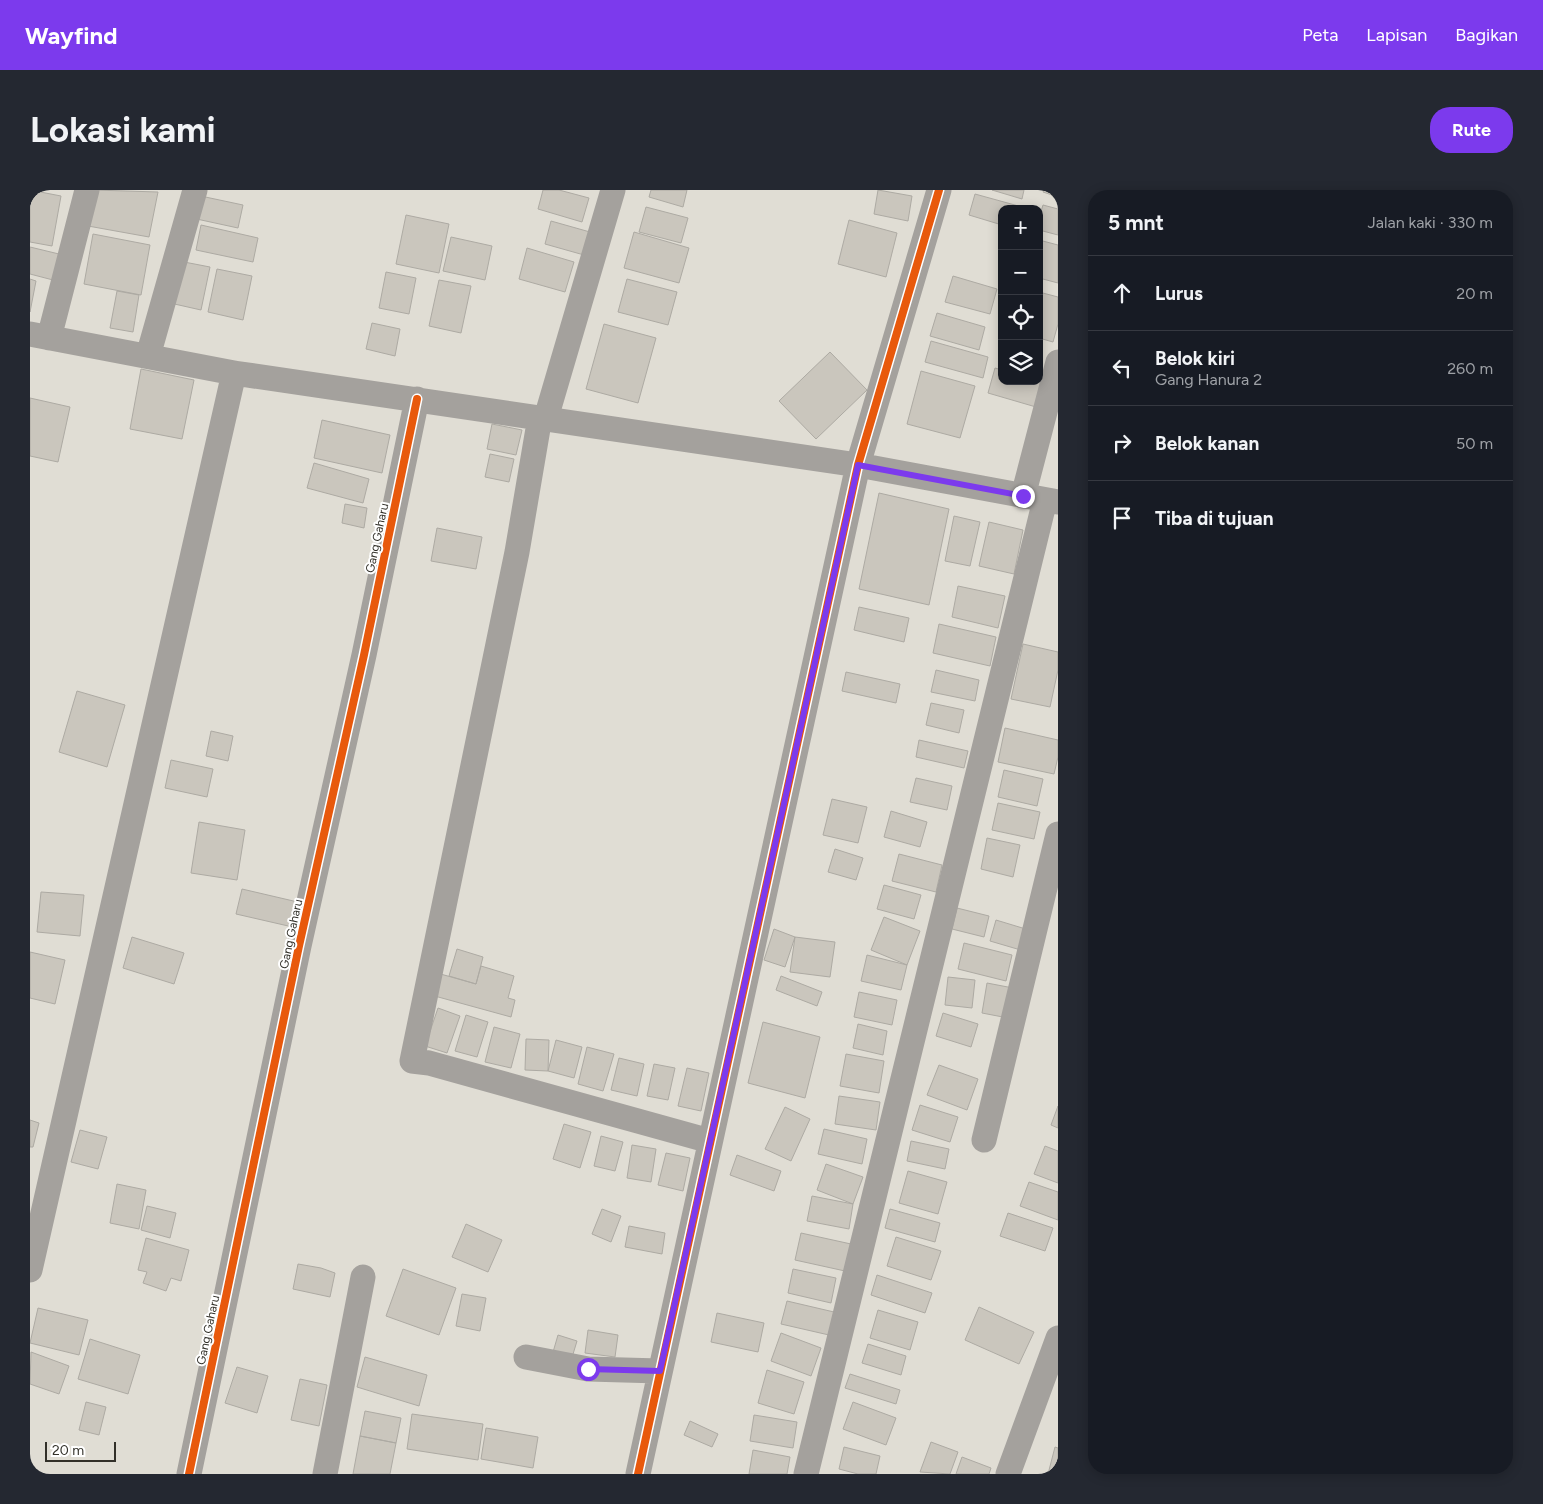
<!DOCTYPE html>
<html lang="id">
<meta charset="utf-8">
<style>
:root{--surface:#171b24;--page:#242831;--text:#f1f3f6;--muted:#9ea1a6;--line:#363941;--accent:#7c3aed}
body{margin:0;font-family:Figtree,sans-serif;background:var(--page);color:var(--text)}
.controls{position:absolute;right:15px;top:15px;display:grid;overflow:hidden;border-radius:10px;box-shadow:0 2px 12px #0003}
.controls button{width:45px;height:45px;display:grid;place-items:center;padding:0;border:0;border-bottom:1px solid var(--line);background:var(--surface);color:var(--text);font:25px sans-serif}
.scale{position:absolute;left:15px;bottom:12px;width:71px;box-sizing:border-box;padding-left:5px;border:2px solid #323029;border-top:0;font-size:14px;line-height:18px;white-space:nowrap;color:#323029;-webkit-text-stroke:4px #fff;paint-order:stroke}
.stop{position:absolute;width:15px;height:15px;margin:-11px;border:4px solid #7c3aed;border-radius:50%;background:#fff}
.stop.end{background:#7c3aed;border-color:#fff;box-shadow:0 1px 5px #0008}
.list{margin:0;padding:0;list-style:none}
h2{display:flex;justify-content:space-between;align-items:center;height:65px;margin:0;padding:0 20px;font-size:21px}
h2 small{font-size:16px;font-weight:400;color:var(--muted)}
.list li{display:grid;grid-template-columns:32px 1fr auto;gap:15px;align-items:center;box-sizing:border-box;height:75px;padding:0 20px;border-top:1px solid var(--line)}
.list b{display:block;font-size:19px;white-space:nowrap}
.list p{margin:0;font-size:16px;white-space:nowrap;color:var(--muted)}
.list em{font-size:16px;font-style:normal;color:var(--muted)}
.icon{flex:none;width:28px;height:28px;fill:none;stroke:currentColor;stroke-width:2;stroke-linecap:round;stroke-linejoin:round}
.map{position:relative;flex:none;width:1028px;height:1284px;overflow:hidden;border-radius:20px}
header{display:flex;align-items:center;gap:30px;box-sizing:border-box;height:70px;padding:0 25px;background:var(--accent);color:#fff}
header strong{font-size:24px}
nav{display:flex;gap:28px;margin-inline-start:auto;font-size:18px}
.intro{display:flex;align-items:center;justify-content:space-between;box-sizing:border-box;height:120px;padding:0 30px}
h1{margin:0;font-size:35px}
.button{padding:12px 22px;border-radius:20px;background:var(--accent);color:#fff;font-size:18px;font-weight:700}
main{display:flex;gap:30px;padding:0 30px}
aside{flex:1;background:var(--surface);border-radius:20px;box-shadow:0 2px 12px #0003}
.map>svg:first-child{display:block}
</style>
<header>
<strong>Wayfind</strong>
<nav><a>Peta</a><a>Lapisan</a><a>Bagikan</a></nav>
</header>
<div class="intro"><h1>Lokasi kami</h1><a class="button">Rute</a></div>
<main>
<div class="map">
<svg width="1028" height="1284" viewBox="0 0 1028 1284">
<rect width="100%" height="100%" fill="#e0ddd4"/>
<path fill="#cac6bd" stroke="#adaaa3" d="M 0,0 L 31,6 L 22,56 L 0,52 Z
M 64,0 L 128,2 L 119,47 L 58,36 Z
M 513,0 L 529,0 L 559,8 L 552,32 L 508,19 Z
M 621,0 L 657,0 L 653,17 L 619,7 Z
M 848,0 L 882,6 L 878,31 L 844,24 Z
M 962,0 L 994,0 L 992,9 Z
M 1014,0 L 1028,0 L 1028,7 L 1013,2 Z
M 945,4 L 992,17 L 991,19 L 972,19 L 972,35 L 939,25 Z
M 166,5 L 213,15 L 208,38 L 162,28 Z
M 1013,15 L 1028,19 L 1028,45 L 1009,40 L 1009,28 Z
M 616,17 L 658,28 L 651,53 L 609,42 Z
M 376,25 L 419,34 L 409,83 L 366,74 Z
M 819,30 L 867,43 L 856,87 L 808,74 Z
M 521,31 L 560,42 L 554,65 L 515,54 Z
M 171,35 L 228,48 L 223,72 L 166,60 Z
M 604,42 L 659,58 L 649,93 L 594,78 Z
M 63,44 L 120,55 L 111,105 L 54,94 Z
M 421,47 L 462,56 L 455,90 L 413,81 Z
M 1009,50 L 1028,55 L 1028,93 L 1009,88 Z
M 0,57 L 29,64 L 23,90 L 0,84 Z
M 497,58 L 544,72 L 535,102 L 489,89 Z
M 149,71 L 180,77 L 171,120 L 140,113 Z
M 187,79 L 222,86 L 213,130 L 178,122 Z
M 356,82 L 386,88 L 379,124 L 349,118 Z
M 923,86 L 967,99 L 960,124 L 915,112 Z
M 0,89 L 6,91 L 0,122 Z
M 597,89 L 647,102 L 638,135 L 588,122 Z
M 409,90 L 441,96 L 431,143 L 399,136 Z
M 87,101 L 109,105 L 103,142 L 80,138 Z
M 1009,102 L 1028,107 L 1028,134 L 1023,152 L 1009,148 Z
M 907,123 L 955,137 L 949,160 L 900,146 Z
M 342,133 L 370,139 L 365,166 L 336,159 Z
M 574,134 L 626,148 L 608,213 L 556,199 Z
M 901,151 L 958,167 L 953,188 L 895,172 Z
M 800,162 L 837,200 L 786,249 L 749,211 Z
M 965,178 L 972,180 L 972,191 L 1013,191 L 1006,217 L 958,203 Z
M 111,179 L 164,190 L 152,249 L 100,239 Z
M 891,181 L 945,196 L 930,248 L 877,234 Z
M 0,208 L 40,217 L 28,272 L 0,266 Z
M 292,230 L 360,245 L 352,283 L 284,268 Z
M 462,234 L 492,240 L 486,265 L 457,259 Z
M 460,264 L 484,269 L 479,292 L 455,287 Z
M 284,273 L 339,289 L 333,313 L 277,298 Z
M 849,303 L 919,319 L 899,415 L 829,399 Z
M 315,314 L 337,318 L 334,338 L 312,333 Z
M 924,326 L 950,332 L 940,376 L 915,371 Z
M 959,332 L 993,340 L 984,384 L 949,376 Z
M 407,338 L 452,347 L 446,379 L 401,371 Z
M 928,396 L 975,406 L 968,438 L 922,427 Z
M 829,417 L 879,428 L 874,452 L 824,440 Z
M 909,434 L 966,447 L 960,476 L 903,463 Z
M 993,454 L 1028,462 L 1028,480 L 1020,517 L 981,509 Z
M 906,480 L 949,490 L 945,511 L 901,502 Z
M 816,482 L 870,494 L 866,513 L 812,501 Z
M 47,501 L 95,515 L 77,577 L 29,562 Z
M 901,513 L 934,520 L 929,543 L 896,535 Z
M 975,538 L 1028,550 L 1028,567 L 1024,584 L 968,572 Z
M 181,541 L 203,546 L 198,571 L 176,566 Z
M 889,550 L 938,561 L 934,578 L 886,567 Z
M 141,570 L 183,579 L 177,607 L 135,598 Z
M 974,580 L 1013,589 L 1007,616 L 968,607 Z
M 886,588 L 922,596 L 917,620 L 880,612 Z
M 802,609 L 837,617 L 828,653 L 793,645 Z
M 968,613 L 1010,622 L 1004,649 L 962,640 Z
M 861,621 L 897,632 L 890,657 L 854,647 Z
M 169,632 L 215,640 L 207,690 L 161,683 Z
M 957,648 L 990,655 L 983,687 L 951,679 Z
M 805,659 L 833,668 L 826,690 L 798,682 Z
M 869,664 L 912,675 L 906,702 L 862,691 Z
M 854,695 L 891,705 L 884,729 L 847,719 Z
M 212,699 L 272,713 L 267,738 L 206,724 Z
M 11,702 L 54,705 L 50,746 L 7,742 Z
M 927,718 L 959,726 L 954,747 L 922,739 Z
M 854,727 L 890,741 L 877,775 L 841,760 Z
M 966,730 L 999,740 L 994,761 L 960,751 Z
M 744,739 L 765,747 L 755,777 L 734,770 Z
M 102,747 L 154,763 L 144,794 L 93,778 Z
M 765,747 L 805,752 L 800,787 L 760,782 Z
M 934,753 L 982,765 L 976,791 L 928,779 Z
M 427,759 L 453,767 L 446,794 L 419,786 Z
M 0,762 L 35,770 L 25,814 L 0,808 Z
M 837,765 L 877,775 L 871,800 L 831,791 Z
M 451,776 L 484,786 L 478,808 L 485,810 L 481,827 L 401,805 L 407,783 L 446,794 Z
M 751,786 L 792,802 L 787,816 L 746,800 Z
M 918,787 L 945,790 L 942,818 L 915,815 Z
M 957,793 L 983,798 L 978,828 L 952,823 Z
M 829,802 L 867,810 L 862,835 L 824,827 Z
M 408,818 L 430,826 L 417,863 L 395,856 Z
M 913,823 L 948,834 L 941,857 L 906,846 Z
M 436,825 L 458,832 L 447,867 L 425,861 Z
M 733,832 L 790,847 L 775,908 L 718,893 Z
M 828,834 L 857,841 L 853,865 L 823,858 Z
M 464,837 L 490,844 L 481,878 L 455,872 Z
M 496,849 L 519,850 L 518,881 L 495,880 Z
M 526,850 L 552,857 L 544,888 L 518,881 Z
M 557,857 L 584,864 L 573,901 L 548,894 Z
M 816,864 L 854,871 L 849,903 L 810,896 Z
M 589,868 L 614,874 L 607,906 L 581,900 Z
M 624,874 L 645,878 L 638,910 L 617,906 Z
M 909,875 L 948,889 L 937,920 L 897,905 Z
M 657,878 L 679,883 L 671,921 L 648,916 Z
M 809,906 L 850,912 L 846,940 L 805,934 Z
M 890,915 L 928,927 L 920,952 L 882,940 Z
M 1028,916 L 1028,938 L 1021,935 Z
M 755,917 L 780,929 L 761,971 L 735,959 Z
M 0,930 L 9,933 L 3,957 L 0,957 Z
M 534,934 L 561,942 L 550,978 L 523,969 Z
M 794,939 L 837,949 L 832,974 L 788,964 Z
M 50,940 L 77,947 L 68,979 L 41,972 Z
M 571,946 L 593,952 L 585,981 L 564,976 Z
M 881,951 L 919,959 L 915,979 L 877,971 Z
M 602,955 L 626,959 L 621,992 L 597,988 Z
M 1015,956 L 1028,961 L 1028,993 L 1004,984 Z
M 636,963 L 660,968 L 653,1001 L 628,995 Z
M 707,965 L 751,981 L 744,1001 L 700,985 Z
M 796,974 L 833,987 L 823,1014 L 787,1000 Z
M 878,981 L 917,992 L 908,1024 L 869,1013 Z
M 999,992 L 1028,1002 L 1028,1030 L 990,1016 Z
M 87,994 L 116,1000 L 109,1039 L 80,1033 Z
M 782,1006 L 823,1014 L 819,1039 L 777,1031 Z
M 117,1016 L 146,1023 L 140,1048 L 111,1040 Z
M 572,1019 L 591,1026 L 581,1052 L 562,1044 Z
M 860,1019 L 910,1033 L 905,1052 L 855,1038 Z
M 978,1023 L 1023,1038 L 1015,1061 L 970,1046 Z
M 436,1034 L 472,1050 L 458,1082 L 422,1067 Z
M 599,1036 L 635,1043 L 632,1064 L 595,1057 Z
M 771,1043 L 821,1054 L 815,1081 L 765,1070 Z
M 866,1047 L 911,1061 L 901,1090 L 857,1076 Z
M 116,1048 L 159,1060 L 151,1091 L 141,1088 L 136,1101 L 113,1093 L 117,1082 L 108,1080 Z
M 268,1074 L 291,1078 L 305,1083 L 300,1107 L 263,1099 Z
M 373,1079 L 426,1098 L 409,1145 L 356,1126 Z
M 763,1079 L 806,1088 L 801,1113 L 758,1103 Z
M 847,1085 L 902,1103 L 895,1123 L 841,1105 Z
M 432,1104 L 456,1108 L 450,1141 L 426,1136 Z
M 757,1111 L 804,1122 L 799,1145 L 751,1134 Z
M 949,1117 L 1004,1142 L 989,1174 L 935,1150 Z
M 8,1118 L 58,1130 L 49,1165 L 0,1153 Z
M 848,1120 L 888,1132 L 880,1160 L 840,1148 Z
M 687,1123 L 734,1133 L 728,1162 L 681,1152 Z
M 558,1140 L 588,1145 L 585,1167 L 555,1163 Z
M 751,1143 L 791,1158 L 781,1186 L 741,1171 Z
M 528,1145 L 547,1151 L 540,1174 L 521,1169 Z
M 60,1149 L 110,1165 L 98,1204 L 48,1189 Z
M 838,1154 L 876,1166 L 871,1185 L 832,1173 Z
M 1,1162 L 39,1176 L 29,1204 L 0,1194 Z
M 335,1167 L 397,1185 L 389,1216 L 327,1197 Z
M 207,1177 L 238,1186 L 227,1223 L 195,1213 Z
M 737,1180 L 774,1192 L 764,1224 L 728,1213 Z
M 820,1184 L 870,1200 L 866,1214 L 815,1198 Z
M 270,1189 L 297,1195 L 289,1236 L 261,1230 Z
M 56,1212 L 76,1217 L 69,1245 L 49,1240 Z
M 823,1212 L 866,1228 L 856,1255 L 813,1239 Z
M 335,1221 L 371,1228 L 366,1253 L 330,1246 Z
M 382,1224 L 453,1234 L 448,1270 L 377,1259 Z
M 724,1225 L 767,1232 L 763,1258 L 720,1251 Z
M 660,1231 L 688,1244 L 682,1257 L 654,1245 Z
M 456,1238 L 508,1247 L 503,1278 L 451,1269 Z
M 330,1246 L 366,1253 L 360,1284 L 323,1284 Z
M 901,1252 L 928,1262 L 920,1284 L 890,1282 Z
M 814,1257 L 850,1266 L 846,1284 L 828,1284 L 809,1279 Z
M 1025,1257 L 1028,1258 L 1028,1284 L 1018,1284 Z
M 723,1260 L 760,1267 L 757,1284 L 719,1284 Z
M 932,1267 L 961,1278 L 959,1284 L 926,1284 Z"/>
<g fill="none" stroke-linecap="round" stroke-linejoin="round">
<path stroke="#a4a19d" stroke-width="25" d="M 0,144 L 204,183 L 828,275 L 1028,312
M 19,148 L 57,0
M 118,166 L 165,0
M 510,227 L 487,362 L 382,871 L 399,873 L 680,951
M 516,228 L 583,0
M 993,306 L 1028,172
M 954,950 L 1028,644
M 0,1080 L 204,183
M 496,1167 L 558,1179 L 630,1181
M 159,1284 L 269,756 L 334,465 L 387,209
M 295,1284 L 333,1087
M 608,1284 L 828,275 L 909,0
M 776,1284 L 1015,310
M 978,1284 L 1028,1148"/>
<g stroke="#fff" stroke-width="11">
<path id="cycleway" d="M 159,1284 L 269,756 L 334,465 L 387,209
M 608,1284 L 828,275 L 909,0"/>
</g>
<use href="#cycleway" stroke="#e8590c" stroke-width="8"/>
</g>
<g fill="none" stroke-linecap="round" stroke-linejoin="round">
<path stroke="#7c3aed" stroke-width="6" d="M 558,1179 L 630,1181 L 828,275 L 993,306"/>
</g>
<g text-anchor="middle" stroke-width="4" stroke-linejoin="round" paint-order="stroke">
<g font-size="12" fill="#323029" stroke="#fff">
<text transform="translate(347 348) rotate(-78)" y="4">Gang Gaharu</text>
<text transform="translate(261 744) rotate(-78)" y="4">Gang Gaharu</text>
<text transform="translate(178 1140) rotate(-78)" y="4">Gang Gaharu</text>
</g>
</g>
</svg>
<div class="controls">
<button>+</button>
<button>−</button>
<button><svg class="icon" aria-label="locate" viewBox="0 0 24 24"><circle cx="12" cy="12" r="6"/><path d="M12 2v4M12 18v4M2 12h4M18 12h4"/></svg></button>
<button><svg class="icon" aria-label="layers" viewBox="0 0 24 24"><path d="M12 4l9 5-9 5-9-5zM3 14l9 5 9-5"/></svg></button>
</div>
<div class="scale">20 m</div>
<div class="stop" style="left:558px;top:1179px"></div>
<div class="stop end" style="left:993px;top:306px"></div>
</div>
<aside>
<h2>5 mnt<small>Jalan kaki · 330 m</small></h2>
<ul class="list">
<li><svg class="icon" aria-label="ahead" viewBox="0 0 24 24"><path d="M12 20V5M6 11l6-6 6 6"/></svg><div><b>Lurus</b></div><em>20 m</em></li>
<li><svg class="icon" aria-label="left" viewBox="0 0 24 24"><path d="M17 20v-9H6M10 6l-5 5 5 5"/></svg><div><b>Belok kiri</b><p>Gang Hanura 2</p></div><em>260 m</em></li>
<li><svg class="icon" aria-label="right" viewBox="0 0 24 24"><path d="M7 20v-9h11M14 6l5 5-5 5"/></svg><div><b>Belok kanan</b></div><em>50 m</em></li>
<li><svg class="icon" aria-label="arrive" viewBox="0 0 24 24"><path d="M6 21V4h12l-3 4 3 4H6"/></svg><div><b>Tiba di tujuan</b></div></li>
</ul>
</aside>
</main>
